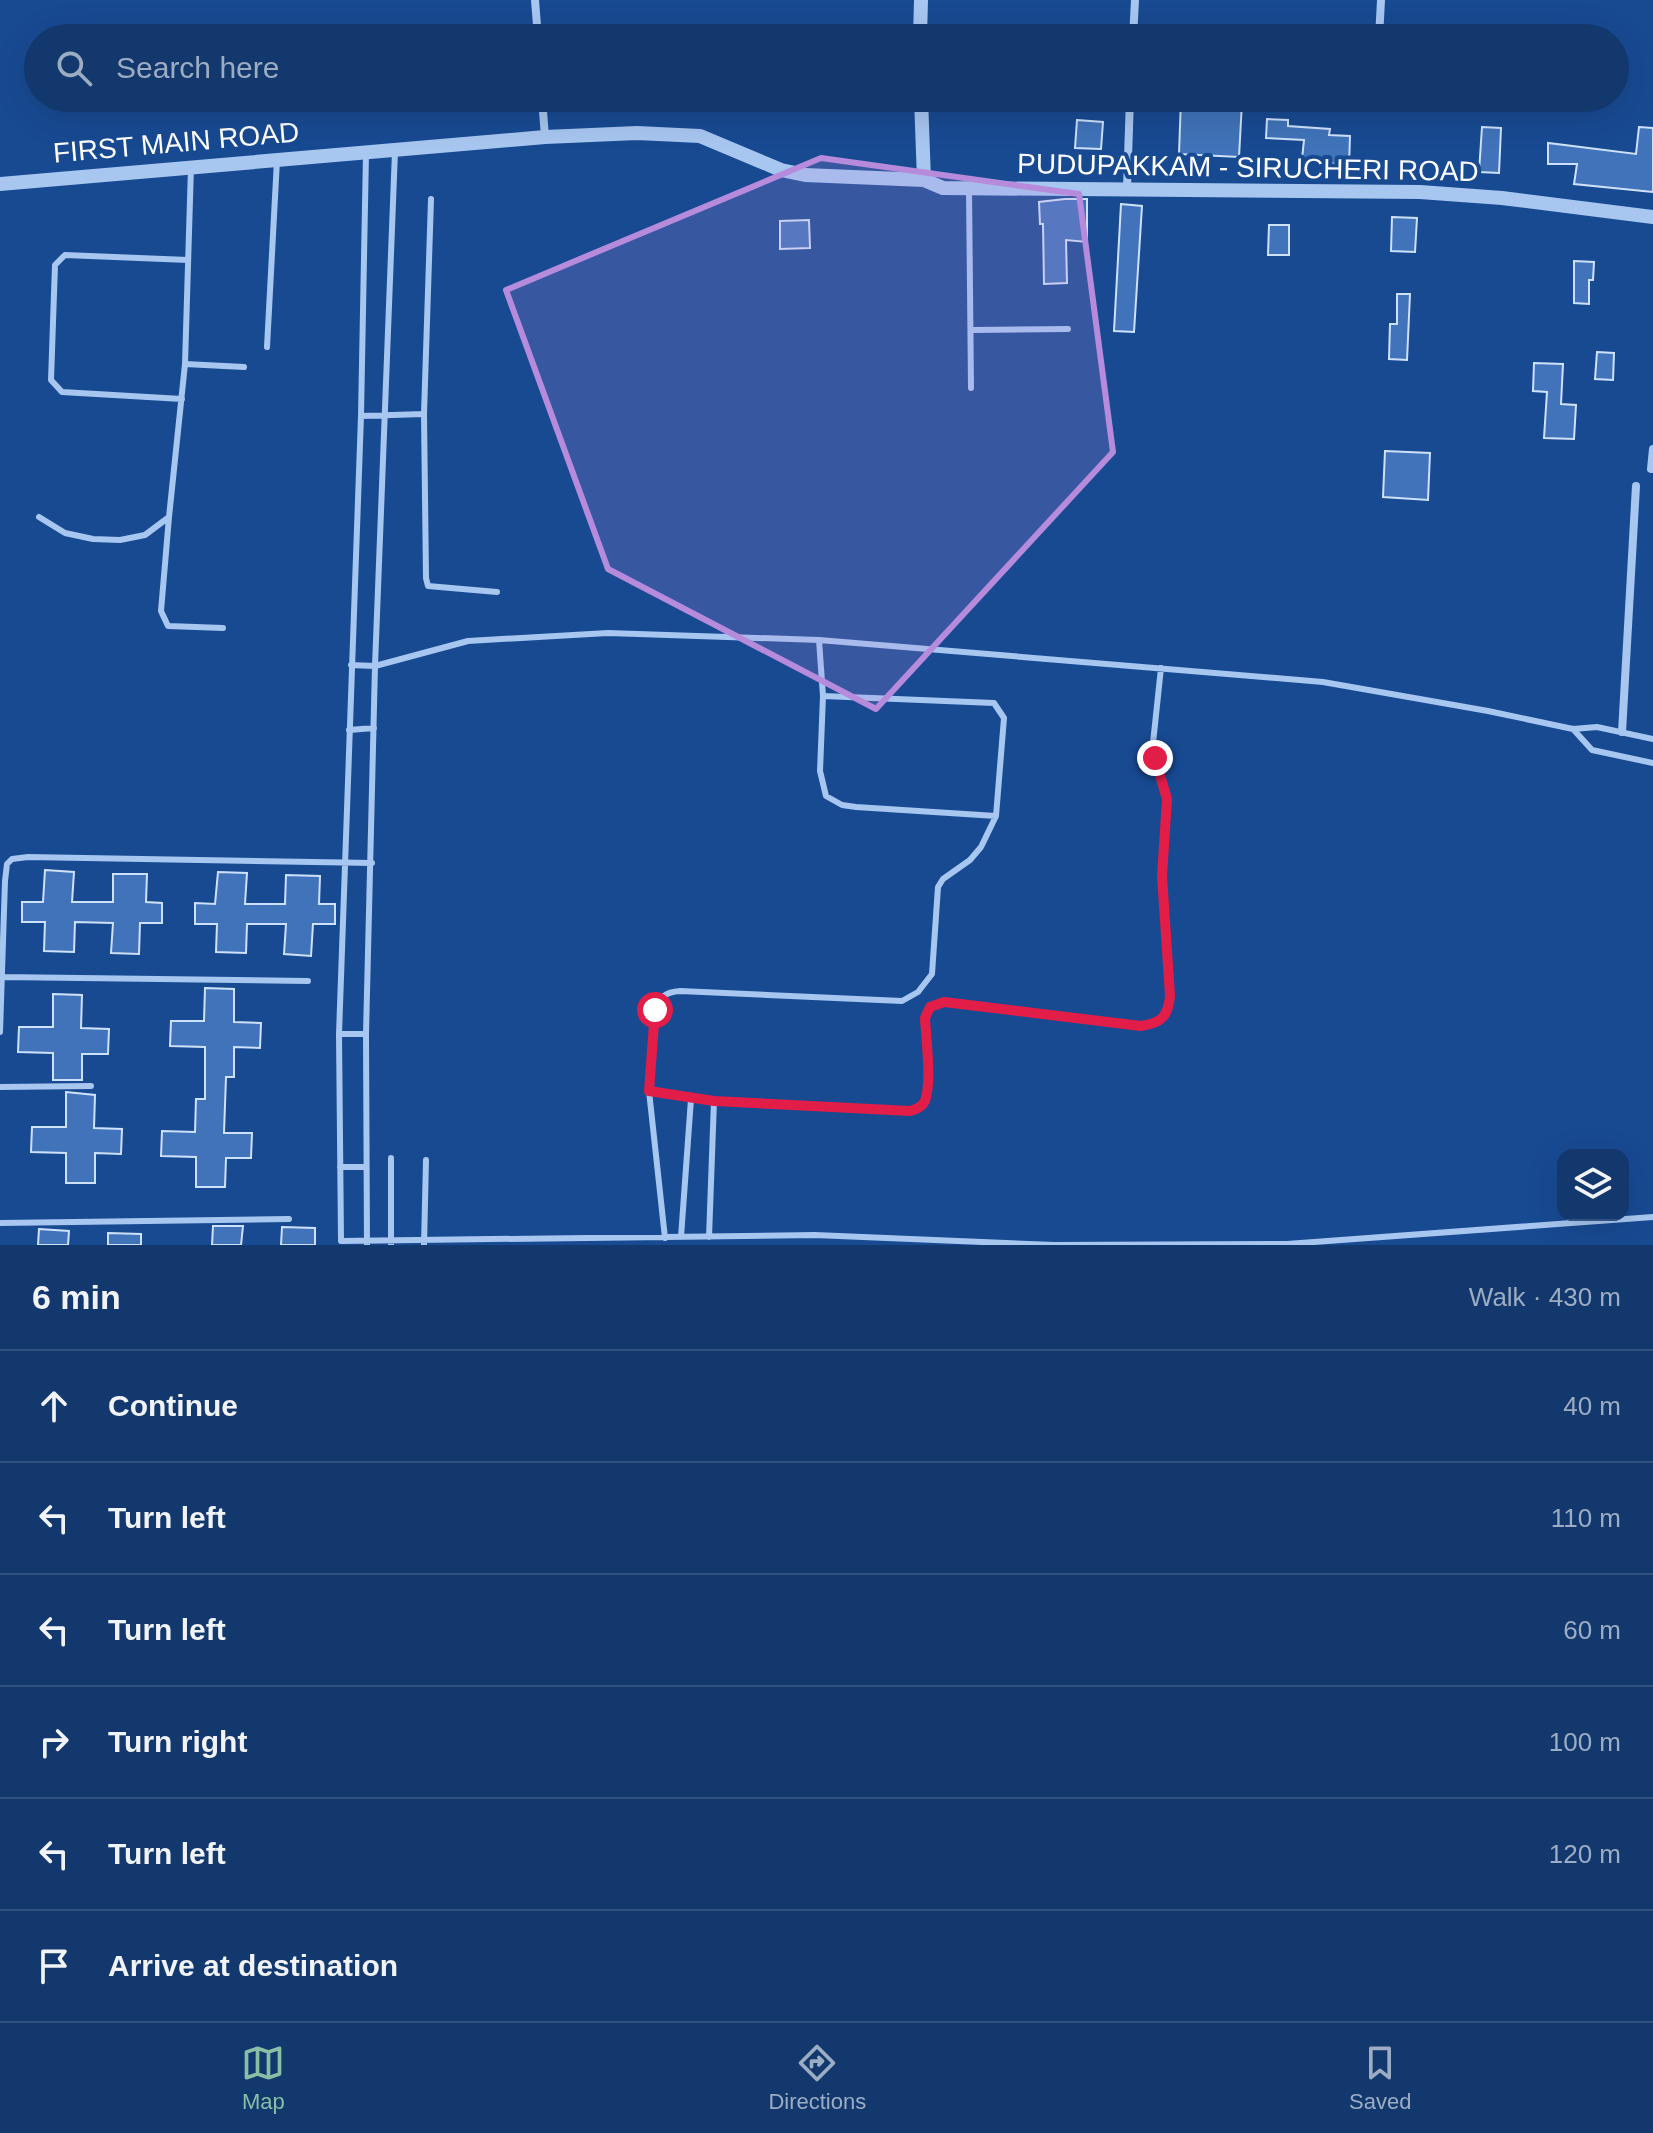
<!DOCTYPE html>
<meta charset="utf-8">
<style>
:root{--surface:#12386e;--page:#1f4376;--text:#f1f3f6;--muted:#9cacc2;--line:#315281;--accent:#8abfa5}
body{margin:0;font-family:Arial,sans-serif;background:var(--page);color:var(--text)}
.controls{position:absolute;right:24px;bottom:24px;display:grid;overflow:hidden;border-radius:16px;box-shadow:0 8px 32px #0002}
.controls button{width:72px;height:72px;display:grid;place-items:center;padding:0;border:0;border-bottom:2px solid var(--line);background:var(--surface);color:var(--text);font:40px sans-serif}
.stop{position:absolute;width:24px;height:24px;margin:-18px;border:6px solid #e11d48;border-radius:50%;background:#fff}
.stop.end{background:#e11d48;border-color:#fff;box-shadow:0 2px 8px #0008}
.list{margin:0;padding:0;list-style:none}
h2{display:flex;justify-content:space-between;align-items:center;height:104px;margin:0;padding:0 32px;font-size:34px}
h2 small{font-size:26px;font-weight:400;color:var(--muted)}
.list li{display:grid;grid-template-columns:52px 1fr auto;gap:24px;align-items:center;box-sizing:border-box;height:112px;padding:0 32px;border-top:2px solid var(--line)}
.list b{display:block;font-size:30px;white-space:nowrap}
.list em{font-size:26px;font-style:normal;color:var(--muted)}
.icon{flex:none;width:44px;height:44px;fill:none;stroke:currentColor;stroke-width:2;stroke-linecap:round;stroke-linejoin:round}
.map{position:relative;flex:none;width:1653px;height:1245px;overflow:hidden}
.search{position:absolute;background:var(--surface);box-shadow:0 8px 32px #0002;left:24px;right:24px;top:24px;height:88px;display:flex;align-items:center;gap:20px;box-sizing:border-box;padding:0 28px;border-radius:44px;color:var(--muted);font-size:30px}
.sheet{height:776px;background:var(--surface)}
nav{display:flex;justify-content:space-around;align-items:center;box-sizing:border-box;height:112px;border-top:2px solid var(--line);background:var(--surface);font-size:22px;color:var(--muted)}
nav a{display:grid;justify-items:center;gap:4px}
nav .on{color:var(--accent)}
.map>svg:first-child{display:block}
</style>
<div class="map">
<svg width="1653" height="1245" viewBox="0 0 1653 1245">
<rect width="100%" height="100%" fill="#184a92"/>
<path fill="#4073b9" stroke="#cde1fb" stroke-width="2" d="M 1181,98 L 1242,102 L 1239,157 L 1179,154 Z
M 1267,119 L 1288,120 L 1288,126 L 1330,129 L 1329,135 L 1350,136 L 1349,166 L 1302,159 L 1304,140 L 1266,138 Z
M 1077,120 L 1103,122 L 1101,149 L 1075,148 Z
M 1482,127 L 1501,128 L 1499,173 L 1479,172 Z
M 1639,127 L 1653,128 L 1653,192 L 1574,184 L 1577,164 L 1548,164 L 1548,143 L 1636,154 Z
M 1065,199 L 1087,199 L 1087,242 L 1066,240 L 1067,283 L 1044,284 L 1043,224 L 1040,224 L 1039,202 Z
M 1121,204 L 1142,206 L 1134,332 L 1114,331 Z
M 1392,217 L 1417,218 L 1415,252 L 1391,251 Z
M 809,220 L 810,248 L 780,249 L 780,221 Z
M 1269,225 L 1289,225 L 1289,255 L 1268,255 Z
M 1574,261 L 1594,262 L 1593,280 L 1589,280 L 1589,304 L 1574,303 Z
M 1397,294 L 1410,294 L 1407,360 L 1389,359 L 1390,324 L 1397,324 Z
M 1597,352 L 1614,353 L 1613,380 L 1595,379 Z
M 1534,363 L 1563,364 L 1561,404 L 1576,405 L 1574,439 L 1544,438 L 1547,392 L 1533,391 Z
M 1385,451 L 1430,453 L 1428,500 L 1383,497 Z
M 45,870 L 74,872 L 72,902 L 113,902 L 113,874 L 147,874 L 146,902 L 162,903 L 162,923 L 140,923 L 139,954 L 111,953 L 113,923 L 75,922 L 74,952 L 44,951 L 45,922 L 22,922 L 22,902 L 43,902 Z
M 218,872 L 247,873 L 245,904 L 285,904 L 286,875 L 320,876 L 319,904 L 335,904 L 335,924 L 313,924 L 311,956 L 284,954 L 286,924 L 247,924 L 246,953 L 216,952 L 217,924 L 195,924 L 195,903 L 215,904 Z
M 205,988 L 234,989 L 234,1022 L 261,1023 L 260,1048 L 234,1047 L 234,1077 L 226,1077 L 224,1133 L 252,1133 L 251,1158 L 226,1158 L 225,1187 L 196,1187 L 196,1157 L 161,1156 L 162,1131 L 195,1132 L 196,1099 L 205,1099 L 205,1047 L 170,1046 L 171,1021 L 204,1021 Z
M 53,994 L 82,995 L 81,1028 L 109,1029 L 108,1054 L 82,1054 L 82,1080 L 53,1080 L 53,1053 L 18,1052 L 19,1027 L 53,1027 Z
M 66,1092 L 95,1095 L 94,1128 L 122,1129 L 121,1154 L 95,1153 L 95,1183 L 66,1183 L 66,1153 L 31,1152 L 32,1127 L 66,1127 Z
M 213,1226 L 243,1226 L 241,1245 L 212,1245 Z
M 282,1227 L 315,1228 L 315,1245 L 281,1245 Z
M 39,1229 L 69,1231 L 68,1245 L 38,1245 Z
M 108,1233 L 141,1234 L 141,1245 L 108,1245 Z"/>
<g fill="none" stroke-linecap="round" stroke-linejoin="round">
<path stroke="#a7c6f0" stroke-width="6" d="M 969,188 L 971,388
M 972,330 L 1068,329
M 267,347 L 277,160
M 185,364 L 244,367
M 182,399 L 62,392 L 51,380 L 55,265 L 65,255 L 188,260
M 424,414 L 431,199
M 361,416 L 424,414 L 426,578 L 428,586 L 497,592
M 39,517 L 65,533 L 93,539 L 120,540 L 145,535 L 169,517 L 185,364 L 191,167
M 169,517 L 161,611 L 168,626 L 223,628
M 819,640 L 823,696 L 820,771 L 826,796 L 842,805 L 856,807 L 996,816
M 351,665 L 375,666 L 468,641 L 608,633 L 819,640 L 1323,682 L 1488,711 L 1573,729 L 1597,727 L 1653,739
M 1573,729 L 1592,750 L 1653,763
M 349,730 L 374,728
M 2,977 L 308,981
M 0,1032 L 5,881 L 7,864 L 12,859 L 28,857 L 372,863
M 339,1034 L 366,1034
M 0,1087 L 91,1086
M 649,1091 L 714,1101 L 910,1111 C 917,1109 922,1107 925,1101 C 931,1085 926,1037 925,1018 L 930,1007 L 944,1002 L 1141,1026 C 1161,1023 1168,1017 1170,996 L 1162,876 L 1167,799 L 1153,743 L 1161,668
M 391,1158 L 391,1245
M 340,1167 L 366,1167
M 0,1223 L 289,1219
M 681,1237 L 691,1099
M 709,1237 L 714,1101
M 665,1238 L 649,1091 L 655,1010 C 660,997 665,992 680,991 L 902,1001 L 918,992 L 932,974 L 938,887 L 943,879 L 970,860 L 981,847 L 996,816 L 1004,718 L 994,703 L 823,696
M 341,1241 L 815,1235 L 1054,1245 L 1287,1244 L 1653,1217
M 341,1241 L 339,1034 L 361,416 L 366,153
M 367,1245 L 366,1034 L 375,666 L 395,151
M 424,1245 L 426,1160"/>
<path stroke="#a7c6f0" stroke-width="8" d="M 535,0 L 538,38
M 1133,38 L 1135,0
M 1379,38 L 1381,0
M 542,98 L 545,137
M 1127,188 L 1130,98
M 1651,469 L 1653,449
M 1622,732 L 1636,486"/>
<path stroke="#a7c6f0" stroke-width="14" d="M 920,38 L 921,0
M 921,98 L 924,180 L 943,188 L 1420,192 L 1502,198 L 1653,217
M 0,184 L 545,137 L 637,133 L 700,136 L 781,170 L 805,175 L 924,180"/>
</g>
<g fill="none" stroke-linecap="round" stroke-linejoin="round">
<path stroke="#e11d48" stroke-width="10" d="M 655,1010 L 649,1091 L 714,1101 L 910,1111 C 917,1109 922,1107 925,1101 C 932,1082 926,1039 925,1018 L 930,1007 L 944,1002 L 1141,1026 C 1161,1023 1168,1017 1170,996 L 1162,876 L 1167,799 L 1155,758"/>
</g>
<path fill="#b68bdc" fill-opacity="0.2" stroke="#b68bdc" stroke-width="6" stroke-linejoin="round" d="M 821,158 L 1079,194 L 1113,452 L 876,709 L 608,569 L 506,290 Z"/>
<g text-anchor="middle" stroke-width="8" stroke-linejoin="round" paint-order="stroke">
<g font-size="28" fill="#fff" stroke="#184a92">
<text transform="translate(176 142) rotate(-5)" y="10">FIRST MAIN ROAD</text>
<text transform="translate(1248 167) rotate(1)" y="10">PUDUPAKKAM - SIRUCHERI ROAD</text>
</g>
</g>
</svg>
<div class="controls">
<button><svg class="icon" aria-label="layers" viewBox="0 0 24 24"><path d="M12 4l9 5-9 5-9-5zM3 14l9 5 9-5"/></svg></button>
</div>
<div class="stop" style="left:655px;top:1010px"></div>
<div class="stop end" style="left:1155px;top:758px"></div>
<div class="search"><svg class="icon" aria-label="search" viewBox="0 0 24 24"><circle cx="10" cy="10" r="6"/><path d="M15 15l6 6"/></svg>Search here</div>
</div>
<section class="sheet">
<h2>6 min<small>Walk · 430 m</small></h2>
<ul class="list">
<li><svg class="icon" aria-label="ahead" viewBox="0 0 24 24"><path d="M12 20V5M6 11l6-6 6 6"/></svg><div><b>Continue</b></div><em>40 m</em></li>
<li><svg class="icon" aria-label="left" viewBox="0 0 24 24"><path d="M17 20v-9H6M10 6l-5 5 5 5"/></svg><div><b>Turn left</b></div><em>110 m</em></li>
<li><svg class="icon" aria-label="left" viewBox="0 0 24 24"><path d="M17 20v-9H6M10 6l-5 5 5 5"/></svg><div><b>Turn left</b></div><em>60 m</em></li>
<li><svg class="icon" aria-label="right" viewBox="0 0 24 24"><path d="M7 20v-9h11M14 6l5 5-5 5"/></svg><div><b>Turn right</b></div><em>100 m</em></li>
<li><svg class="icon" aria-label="left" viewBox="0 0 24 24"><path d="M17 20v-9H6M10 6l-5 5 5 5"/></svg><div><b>Turn left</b></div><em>120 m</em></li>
<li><svg class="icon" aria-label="arrive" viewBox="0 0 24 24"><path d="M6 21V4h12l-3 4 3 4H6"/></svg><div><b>Arrive at destination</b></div></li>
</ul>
</section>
<nav>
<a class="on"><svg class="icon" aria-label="map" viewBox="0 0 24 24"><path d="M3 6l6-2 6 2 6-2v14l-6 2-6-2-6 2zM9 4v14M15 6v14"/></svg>Map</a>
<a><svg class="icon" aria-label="directions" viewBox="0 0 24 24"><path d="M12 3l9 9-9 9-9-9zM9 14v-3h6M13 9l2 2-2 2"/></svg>Directions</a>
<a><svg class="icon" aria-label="saved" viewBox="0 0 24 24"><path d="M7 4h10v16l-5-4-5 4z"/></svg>Saved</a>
</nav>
